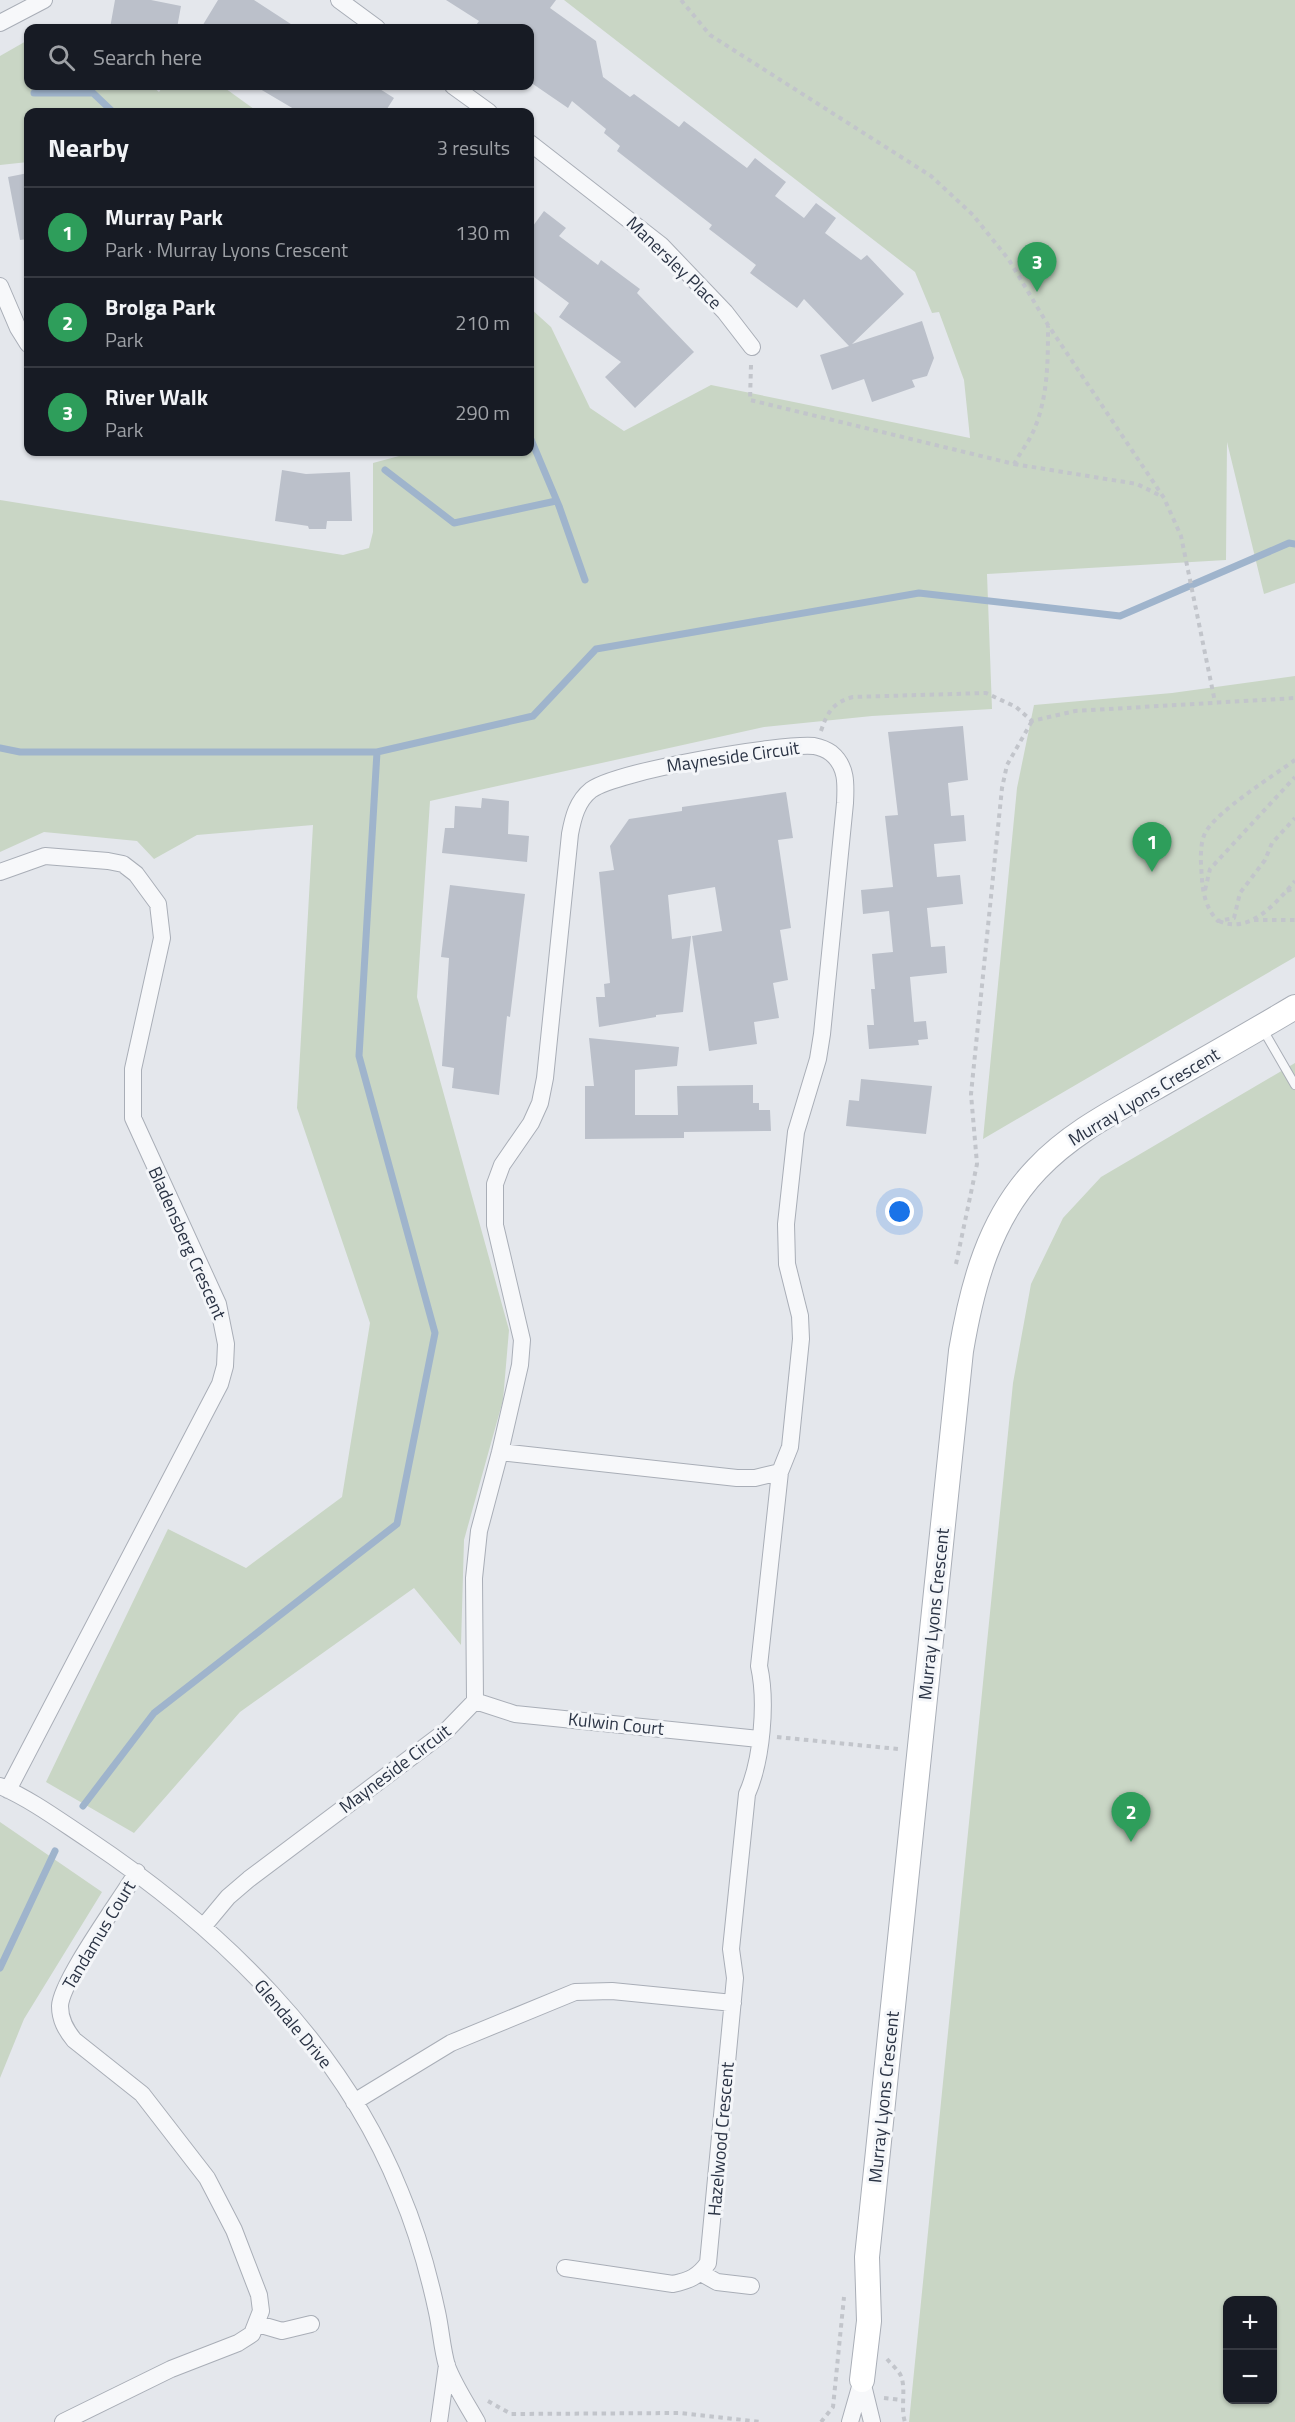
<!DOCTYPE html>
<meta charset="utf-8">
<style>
:root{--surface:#171b24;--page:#242831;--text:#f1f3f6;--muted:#9ea1a6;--line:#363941;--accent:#d1495b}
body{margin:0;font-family:"Titillium Web",sans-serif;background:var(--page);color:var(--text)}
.controls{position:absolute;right:18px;bottom:18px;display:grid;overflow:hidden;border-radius:12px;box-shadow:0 2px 4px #0004}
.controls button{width:54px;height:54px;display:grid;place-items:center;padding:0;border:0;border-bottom:2px solid var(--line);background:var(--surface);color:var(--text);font:30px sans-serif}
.you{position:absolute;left:900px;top:1212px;width:21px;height:21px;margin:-15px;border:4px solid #fff;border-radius:50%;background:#1a73e8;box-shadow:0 0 0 9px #1a73e833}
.badge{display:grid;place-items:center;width:39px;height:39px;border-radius:50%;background:var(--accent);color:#fff;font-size:20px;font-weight:700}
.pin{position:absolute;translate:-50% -50px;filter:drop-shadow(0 2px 3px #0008)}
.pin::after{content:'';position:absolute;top:32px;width:21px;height:18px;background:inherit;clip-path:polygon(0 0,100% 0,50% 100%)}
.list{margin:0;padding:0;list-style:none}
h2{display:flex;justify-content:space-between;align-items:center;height:78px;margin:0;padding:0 24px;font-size:26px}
h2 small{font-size:20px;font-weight:400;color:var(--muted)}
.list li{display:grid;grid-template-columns:39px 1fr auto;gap:18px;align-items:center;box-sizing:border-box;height:90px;padding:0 24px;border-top:2px solid var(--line)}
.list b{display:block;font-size:22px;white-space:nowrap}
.list p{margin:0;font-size:20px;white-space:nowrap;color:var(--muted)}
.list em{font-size:20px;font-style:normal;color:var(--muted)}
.icon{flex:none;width:33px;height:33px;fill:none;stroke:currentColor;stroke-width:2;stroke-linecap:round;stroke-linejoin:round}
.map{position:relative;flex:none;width:1295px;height:2422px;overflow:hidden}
.search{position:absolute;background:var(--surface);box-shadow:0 2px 4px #0004;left:24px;top:24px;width:510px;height:66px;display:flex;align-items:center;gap:15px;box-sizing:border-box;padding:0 21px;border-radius:12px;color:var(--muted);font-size:22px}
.panel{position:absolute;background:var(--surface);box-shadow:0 2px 4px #0004;left:24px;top:108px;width:510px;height:348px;border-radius:12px}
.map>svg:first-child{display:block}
</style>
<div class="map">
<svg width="1295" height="2422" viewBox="0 0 1295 2422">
<rect width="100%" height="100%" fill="#e4e7ec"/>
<path fill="#c9d6c5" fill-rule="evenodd" d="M 564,0 L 1295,0 L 1295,583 L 1264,594 L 1227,442 L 1226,560 L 987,574 L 992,709 L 872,716 L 764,727 L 430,801 L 417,997 L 509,1330 L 503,1400 L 464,1540 L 461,1645 L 414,1588 L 240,1712 L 134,1833 L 46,1782 L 168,1529 L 246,1568 L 342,1497 L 370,1323 L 297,1108 L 313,825 L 197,835 L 154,859 L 137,841 L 44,832 L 0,852 L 0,500 L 343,555 L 369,548 L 373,532 L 373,463 L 414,452 L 530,452 L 530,308 L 551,327 L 590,408 L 624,431 L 711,385 L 970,438 L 964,380 L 939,312 L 932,313 L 915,272 Z
M 28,40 L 28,86 L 152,86 L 159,92 L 163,86 L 222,86 L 258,112 L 28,112 L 28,162 L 0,165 L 0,56 Z
M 1295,676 L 1295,957 L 983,1139 L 1017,788 L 1034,705 L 1172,693 Z
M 1295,1063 L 1295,2422 L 909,2422 L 1013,1383 L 1031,1284 L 1063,1218 L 1101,1177 ZM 1228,2300 L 1272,2300 L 1272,2400 L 1228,2400 Z
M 0,1822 L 102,1892 L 24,2019 L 0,2078 Z"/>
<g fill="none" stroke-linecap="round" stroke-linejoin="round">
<path stroke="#9fb4cc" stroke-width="7" d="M 34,93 L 93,93 L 113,112
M 530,437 L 559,506 L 585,580
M 385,470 L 454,523 L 556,501
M 0,748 L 20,752 L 377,752 L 533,716 L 596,649 L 919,593 L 1120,616 L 1289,543 L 1295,544
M 83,1806 L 154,1713 L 397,1524 L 435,1333 L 359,1056 L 377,752
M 0,1968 L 55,1851"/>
</g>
<path fill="#bbc0ca" d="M 115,0 L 151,0 L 181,6 L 177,28 L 110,28 Z
M 218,0 L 254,0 L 297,28 L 201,28 Z
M 446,0 L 556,0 L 550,8 L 596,41 L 603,77 L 630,97 L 634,94 L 679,127 L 684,121 L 747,168 L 755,158 L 786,182 L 775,196 L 804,218 L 816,203 L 836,218 L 825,233 L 861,260 L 867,255 L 904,294 L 852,344 L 922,321 L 934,358 L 927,376 L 912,380 L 915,387 L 872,402 L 864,379 L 832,390 L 820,355 L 849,346 L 804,299 L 797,308 L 750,273 L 756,265 L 709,229 L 712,225 L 617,151 L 620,146 L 604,133 L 606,129 L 572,101 L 568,108 L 530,82 L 530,28 L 474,28 L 479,21 Z
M 255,86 L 375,86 L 394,98 L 385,112 L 299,112 Z
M 28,173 L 28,239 L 20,240 L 8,177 Z
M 544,211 L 566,228 L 559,236 L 598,265 L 601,260 L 640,289 L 637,293 L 694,352 L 635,408 L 605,377 L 621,362 L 559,317 L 569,303 L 530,274 L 530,230 Z
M 282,470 L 306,474 L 350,472 L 352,521 L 327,521 L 326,529 L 309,529 L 308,526 L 275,521 Z
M 963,726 L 968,780 L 948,783 L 951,816 L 964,815 L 966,841 L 934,844 L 937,877 L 960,875 L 963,904 L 927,908 L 931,947 L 945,946 L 947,973 L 910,977 L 914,1022 L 926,1021 L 928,1039 L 918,1040 L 919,1045 L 869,1049 L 867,1025 L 874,1025 L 871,989 L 875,989 L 872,954 L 893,952 L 889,911 L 863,914 L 861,890 L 893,887 L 885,816 L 898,815 L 888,732 Z
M 786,792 L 793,838 L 778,840 L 791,928 L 780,930 L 788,980 L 773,983 L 779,1018 L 754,1022 L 757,1044 L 709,1051 L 692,936 L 722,931 L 715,887 L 668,895 L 672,939 L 691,936 L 683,1012 L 656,1015 L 656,1017 L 599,1027 L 596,997 L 605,997 L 604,984 L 610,983 L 599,872 L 614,870 L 610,846 L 629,819 L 682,811 L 682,807 Z
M 482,798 L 509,801 L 508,834 L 529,836 L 527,862 L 442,853 L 445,828 L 454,828 L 455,806 L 481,808 Z
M 450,885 L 525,894 L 510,1017 L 507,1016 L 499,1095 L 452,1088 L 454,1068 L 442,1066 L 449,958 L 441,957 Z
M 589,1038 L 679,1047 L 677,1066 L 635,1070 L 635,1115 L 678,1115 L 677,1086 L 753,1085 L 753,1103 L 759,1103 L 759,1110 L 770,1110 L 771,1131 L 684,1132 L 684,1138 L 585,1139 L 585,1086 L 594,1086 Z
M 861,1079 L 932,1086 L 926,1134 L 846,1126 L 849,1100 L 859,1101 Z"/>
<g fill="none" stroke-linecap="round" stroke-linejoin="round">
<g stroke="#a9aeb7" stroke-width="10">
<path id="lane" d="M 1262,1028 L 1295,1085"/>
</g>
<g stroke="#a9aeb7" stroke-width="18">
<path id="street" d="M 339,0 L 377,28
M 0,23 L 44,0
M 453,86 L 489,112
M 530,143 L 661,245 L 725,312 L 752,347
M 0,286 L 18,328 L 28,344
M 0,872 L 45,856 L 108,861 L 123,864 L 136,874 L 158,904 L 162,938 L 133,1069 L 133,1118 L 218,1304 L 226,1344 L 225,1366 L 220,1384 L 8,1790
M 500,1452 L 737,1478 L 755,1478 L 780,1472
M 475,1701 L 515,1714 L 759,1739
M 0,1786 C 32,1800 60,1821 89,1840 C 219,1927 341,2044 400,2191 C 417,2231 428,2270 437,2312 C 441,2330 442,2349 447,2366 C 454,2385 467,2404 477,2422
M 203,1927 L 228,1897 L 249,1879 L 446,1731 L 475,1701 L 474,1578 L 479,1531 L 500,1452 L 520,1365 L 522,1340 L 495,1225 L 495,1184 L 502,1165 L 531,1123 L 540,1103 L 545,1078 L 570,834 C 573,818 577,801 591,790 C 617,771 780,743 814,746 C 819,747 827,750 831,753 C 847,766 846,784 845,803 L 822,1034 L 818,1059 L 796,1132 L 786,1224 L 787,1264 L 800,1316 L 801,1339 L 790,1447 L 780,1472 L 759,1666 C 767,1702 762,1760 747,1794 L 731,1949 L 735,1978 L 708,2263 C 698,2277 690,2280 673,2284 L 565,2268
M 354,2102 L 451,2043 L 575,1992 L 612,1991 L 733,2003
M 701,2273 L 717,2282 L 751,2286
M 258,2324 L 282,2331 L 311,2324
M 862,2381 L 872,2422
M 63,2422 L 171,2369 L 238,2343 L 252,2334 L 261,2311 L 259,2295 L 234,2230 L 207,2178 L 142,2094 L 74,2040 C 66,2030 60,2020 60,2006 C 61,1981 121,1899 137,1872
M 439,2422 L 447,2365
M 850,2422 L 862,2380"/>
</g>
<g stroke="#a9aeb7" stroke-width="26">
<path id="secondary" d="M 862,2380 L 869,2321 L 867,2257 L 961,1351 C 972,1286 989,1219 1037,1169 C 1070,1134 1111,1113 1153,1089 C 1200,1062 1248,1035 1295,1007"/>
</g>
<path stroke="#c2c5cb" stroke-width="4" stroke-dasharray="4.5 4.5" stroke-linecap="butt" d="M 681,0 L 710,35 L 931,176 L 973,215 L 1009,260 L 1048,325 L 1164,498 L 1181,536 L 1215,702
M 751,365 L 750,400 L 1014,464 C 1020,453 1028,443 1033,432 C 1048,399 1048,361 1048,326
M 1014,464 L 1137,484 L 1161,496
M 821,731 C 827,713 833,702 853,697 L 986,693 L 1016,707 L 1032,721 L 1075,711 L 1295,698
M 1295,760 C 1273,776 1217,811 1205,833 C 1199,846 1201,866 1202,879 C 1203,895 1207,910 1218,921 L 1234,918 L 1240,893 L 1265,860 L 1272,843 L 1295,818
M 1205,890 L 1210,869 L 1295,777
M 1287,891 L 1295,888
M 1254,920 L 1295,920
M 1219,921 C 1250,935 1277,902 1295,881
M 956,1264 L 977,1164 L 971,1094 L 1002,788 L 1007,765 L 1032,721
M 777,1737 L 898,1749
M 887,2359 C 891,2364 897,2369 900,2374 C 907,2387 900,2408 905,2422
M 884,2398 L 901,2400
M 488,2401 L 511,2414 L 681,2413 L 762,2422
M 821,2422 L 833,2407 L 844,2297"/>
<use href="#lane" stroke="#f7f8fa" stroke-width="8"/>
<use href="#street" stroke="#f7f8fa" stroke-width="16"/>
<use href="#secondary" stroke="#fff" stroke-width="24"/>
</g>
<g text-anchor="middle" stroke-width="6" stroke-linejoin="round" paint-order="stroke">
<g font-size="18" fill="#2b3445" stroke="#f4f6f9">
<text transform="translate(674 263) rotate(44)" y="6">Manersley Place</text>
<text transform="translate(733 757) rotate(-8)" y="6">Mayneside Circuit</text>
<text transform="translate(1144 1097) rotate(-31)" y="6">Murray Lyons Crescent</text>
<text transform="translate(187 1243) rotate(66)" y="6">Bladensberg Crescent</text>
<text transform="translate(934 1614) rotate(-84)" y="6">Murray Lyons Crescent</text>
<text transform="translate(616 1724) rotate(6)" y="6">Kulwin Court</text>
<text transform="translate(395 1769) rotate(-37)" y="6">Mayneside Circuit</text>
<text transform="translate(99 1935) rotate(-59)" y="6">Tandamus Court</text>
<text transform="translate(293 2024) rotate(50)" y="6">Glendale Drive</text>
<text transform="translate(884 2097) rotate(-84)" y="6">Murray Lyons Crescent</text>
<text transform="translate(721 2139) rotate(-85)" y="6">Hazelwood Crescent</text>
</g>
</g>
</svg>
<div class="controls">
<button>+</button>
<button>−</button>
</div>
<div class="you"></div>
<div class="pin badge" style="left:1152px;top:872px;background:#2e9e5b">1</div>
<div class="pin badge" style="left:1131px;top:1842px;background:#2e9e5b">2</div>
<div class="pin badge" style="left:1037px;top:292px;background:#2e9e5b">3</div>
<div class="search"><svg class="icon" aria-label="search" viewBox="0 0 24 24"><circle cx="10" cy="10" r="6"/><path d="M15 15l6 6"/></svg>Search here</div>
<section class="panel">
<h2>Nearby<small>3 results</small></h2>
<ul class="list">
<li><span class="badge" style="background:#2e9e5b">1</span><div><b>Murray Park</b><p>Park · Murray Lyons Crescent</p></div><em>130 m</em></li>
<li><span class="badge" style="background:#2e9e5b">2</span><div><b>Brolga Park</b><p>Park</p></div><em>210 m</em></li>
<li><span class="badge" style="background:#2e9e5b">3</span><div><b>River Walk</b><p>Park</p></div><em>290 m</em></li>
</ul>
</section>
</div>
